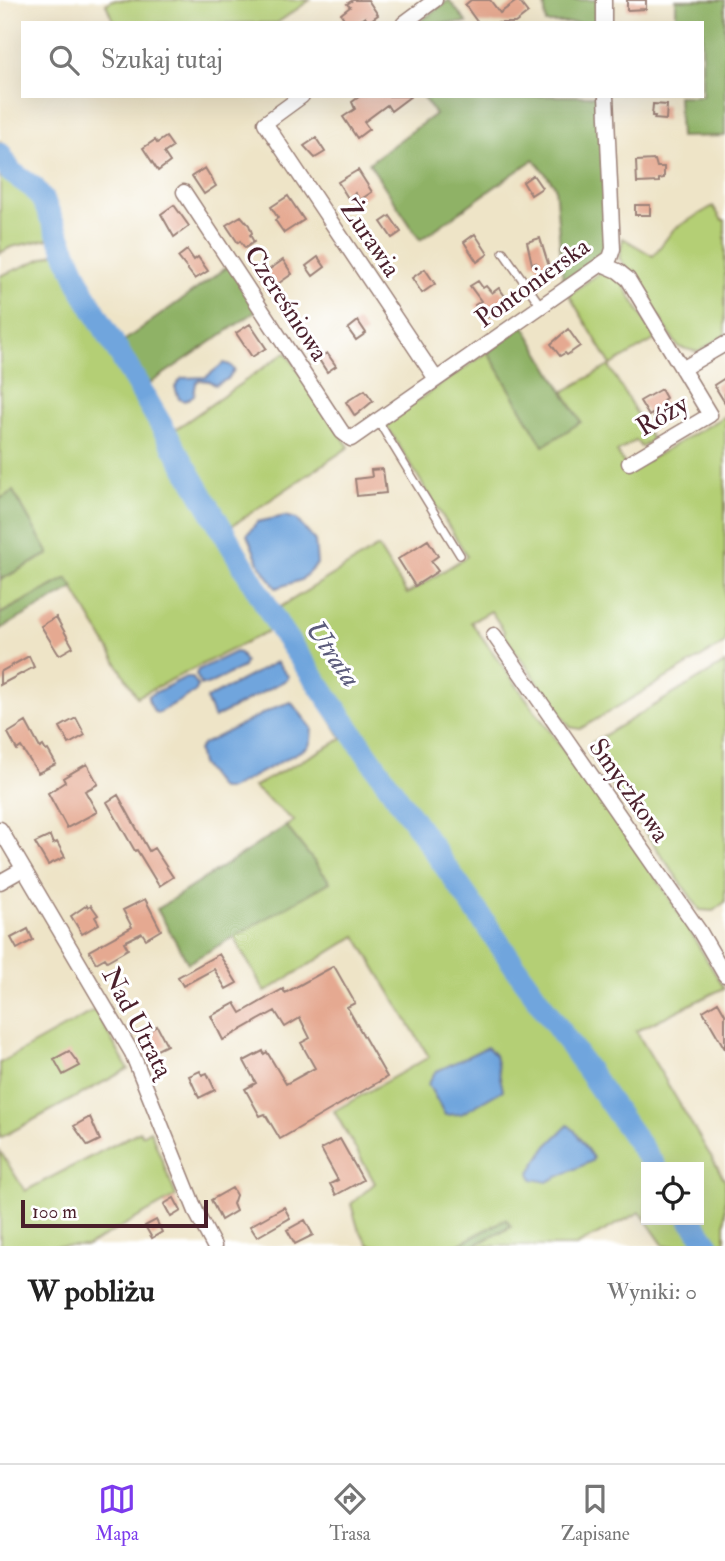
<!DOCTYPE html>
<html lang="pl">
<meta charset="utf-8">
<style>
:root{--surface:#fff;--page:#f2f2f2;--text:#222;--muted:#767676;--line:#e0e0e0;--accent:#7c3aed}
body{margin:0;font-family:"IM FELL Double Pica",serif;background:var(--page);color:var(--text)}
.controls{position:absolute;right:21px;bottom:21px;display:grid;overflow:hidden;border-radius:0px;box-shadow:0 7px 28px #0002}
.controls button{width:63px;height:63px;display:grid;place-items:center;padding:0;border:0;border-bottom:2px solid var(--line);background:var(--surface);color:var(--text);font:35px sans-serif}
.scale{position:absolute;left:21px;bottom:18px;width:187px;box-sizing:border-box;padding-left:7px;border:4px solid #4a1f2b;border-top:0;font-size:19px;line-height:24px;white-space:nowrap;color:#4a1f2b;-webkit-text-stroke:5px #fff;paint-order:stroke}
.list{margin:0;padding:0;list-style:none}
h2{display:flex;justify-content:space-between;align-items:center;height:91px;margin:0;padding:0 28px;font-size:30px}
h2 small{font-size:23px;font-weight:400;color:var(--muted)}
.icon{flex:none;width:38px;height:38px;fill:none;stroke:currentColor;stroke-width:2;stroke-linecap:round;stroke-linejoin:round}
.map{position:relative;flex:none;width:725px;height:1246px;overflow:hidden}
.search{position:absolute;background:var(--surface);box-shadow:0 7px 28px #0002;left:21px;right:21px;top:21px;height:77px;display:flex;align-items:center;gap:18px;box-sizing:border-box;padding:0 24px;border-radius:0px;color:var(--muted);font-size:26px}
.sheet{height:217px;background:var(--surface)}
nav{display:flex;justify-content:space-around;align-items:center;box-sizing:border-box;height:98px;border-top:2px solid var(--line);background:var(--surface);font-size:19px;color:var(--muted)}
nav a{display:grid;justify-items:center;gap:4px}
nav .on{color:var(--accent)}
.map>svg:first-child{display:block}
</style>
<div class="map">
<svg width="725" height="1246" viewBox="0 0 725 1246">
<rect width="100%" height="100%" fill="#fff"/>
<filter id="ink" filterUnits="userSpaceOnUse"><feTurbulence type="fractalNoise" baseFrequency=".0143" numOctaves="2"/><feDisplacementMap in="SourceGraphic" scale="14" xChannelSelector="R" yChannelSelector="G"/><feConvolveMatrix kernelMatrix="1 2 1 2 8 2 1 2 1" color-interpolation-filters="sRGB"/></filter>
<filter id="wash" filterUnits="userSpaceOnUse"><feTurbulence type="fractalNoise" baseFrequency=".00686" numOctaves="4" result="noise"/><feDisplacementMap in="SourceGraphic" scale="28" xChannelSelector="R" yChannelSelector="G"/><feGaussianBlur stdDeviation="1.57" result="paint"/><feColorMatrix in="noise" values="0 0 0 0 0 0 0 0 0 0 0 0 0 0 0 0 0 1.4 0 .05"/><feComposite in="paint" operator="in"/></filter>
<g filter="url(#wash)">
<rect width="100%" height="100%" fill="#eee4c7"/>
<path fill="#b4cf75" stroke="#7f7750" stroke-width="2" fill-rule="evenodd" d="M 112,0 L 310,0 L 277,23 L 114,23 L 106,4 Z
M 0,142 L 10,160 L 45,190 L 69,248 L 95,298 L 173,431 L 286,352 L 349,447 L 230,527 L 277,609 L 378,547 L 407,594 L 467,556 L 385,423 L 488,352 L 580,422 L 563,392 L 609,366 L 652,440 L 641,447 L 636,440 L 617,452 L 629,471 L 725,416 L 725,643 L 580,729 L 570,727 L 504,635 L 504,631 L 491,611 L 471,622 L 666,892 L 724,988 L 636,1031 L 725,1180 L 725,1246 L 664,1246 L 640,1212 L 576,1246 L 473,1246 L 511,1227 L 506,1219 L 456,1246 L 370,1246 L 358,1228 L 351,1204 L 375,1183 L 334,1111 L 429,1057 L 356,936 L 265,992 L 233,936 L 330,882 L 286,826 L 294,821 L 253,787 L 342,739 L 274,628 L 137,697 L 67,578 L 0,614 L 0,580 L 48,554 L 13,492 L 0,499 L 0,276 L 58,252 L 53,238 L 11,247 L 0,253 ZM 646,1167 L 699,1167 L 699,1220 L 646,1220 Z
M 713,206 L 722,220 L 725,220 L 725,335 L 698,352 L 678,347 L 635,278 L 619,258 L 623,238 L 653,256 L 674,229 Z
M 599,273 L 618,276 L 656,339 L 611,365 L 569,295 Z
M 725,663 L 725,902 L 713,911 L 700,910 L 589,753 L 592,743 Z
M 95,1010 L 128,1069 L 0,1138 L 0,1063 Z
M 150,1130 L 176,1196 L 87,1246 L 0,1246 L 0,1151 L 25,1191 L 140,1131 L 142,1135 Z"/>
<path fill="#8fb266" stroke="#6c6848" stroke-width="2" d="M 449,0 L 467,23 L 418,23 Z
M 544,0 L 597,0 L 598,23 L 546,23 Z
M 676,0 L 725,0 L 725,136 L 680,137 L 678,96 L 702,96 L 702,23 L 676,23 Z
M 422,96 L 601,96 L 606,253 L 563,283 L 555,186 L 534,159 L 420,240 L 369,163 L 435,114 Z
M 229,266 L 258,310 L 146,386 L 121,343 Z
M 524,326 L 581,422 L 543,446 L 488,352 Z
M 13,491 L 49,554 L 0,580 L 0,499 Z
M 67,578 L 74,588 L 0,629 L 0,614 Z
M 286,826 L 330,882 L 188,963 L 157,909 Z
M 506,1219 L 511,1226 L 473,1246 L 456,1246 Z"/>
<path fill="#6fa5dd" stroke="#5c6284" stroke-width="2" d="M 224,363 L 230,365 L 234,370 L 228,379 L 215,385 L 209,381 L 199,380 L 196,383 L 194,395 L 185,401 L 179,399 L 175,387 L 182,378 L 206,377 Z
M 285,516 L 296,519 L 315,541 L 317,564 L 301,580 L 276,588 L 259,563 L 247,535 L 257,522 Z
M 235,652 L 240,653 L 245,662 L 243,667 L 207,685 L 201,685 L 196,674 L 198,670 Z
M 276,662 L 288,676 L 288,679 L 214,718 L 206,699 Z
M 186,677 L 192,677 L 198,686 L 195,692 L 158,713 L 154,712 L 148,699 L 148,696 Z
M 291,702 L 312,728 L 311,741 L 308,747 L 230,789 L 220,789 L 201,764 L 198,750 L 203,744 L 276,707 Z
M 487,1047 L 495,1055 L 503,1090 L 461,1114 L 445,1115 L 428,1084 L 435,1072 Z
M 568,1125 L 574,1130 L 593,1158 L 592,1161 L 547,1182 L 532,1179 L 530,1172 L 547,1146 Z"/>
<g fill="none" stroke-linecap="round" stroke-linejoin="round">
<path stroke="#6fa5dd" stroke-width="23" d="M 0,154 L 11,172 L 34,188 L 44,202 L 84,293 L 282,632 L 655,1167
M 691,1220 L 709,1246"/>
</g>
<g id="blocks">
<path fill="#e5a991" d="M 353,0 L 368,0 L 378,15 L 368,22 L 365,17 L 356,23 L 347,23 L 341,14 L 350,7 L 347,4 Z
M 471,0 L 490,0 L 500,13 L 518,0 L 528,13 L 515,23 L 478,23 L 465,5 Z
M 627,0 L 646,0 L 646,9 L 627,10 Z
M 360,96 L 411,96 L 391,111 L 387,105 L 364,122 L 369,129 L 357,138 L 343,117 L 355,109 L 352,102 Z
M 653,104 L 667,105 L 666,120 L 654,119 L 655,116 L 652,116 Z
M 166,137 L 173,147 L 164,153 L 170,162 L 158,171 L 143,148 L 155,140 L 157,143 Z
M 316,138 L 325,152 L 315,158 L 304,146 Z
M 655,160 L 657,167 L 664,167 L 664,178 L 659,179 L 659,182 L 637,183 L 636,161 Z
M 205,168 L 216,186 L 204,194 L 192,176 Z
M 358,170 L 372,192 L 360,200 L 355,193 L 348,198 L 338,182 Z
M 533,175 L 542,188 L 531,195 L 523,182 Z
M 288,196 L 304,220 L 284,233 L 275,220 L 278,218 L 271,207 Z
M 174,205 L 189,226 L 174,237 L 161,214 Z
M 635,205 L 650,205 L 650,215 L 635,215 Z
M 241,216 L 249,225 L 252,233 L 250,235 L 254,242 L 245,248 L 240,241 L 238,243 L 226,225 Z
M 390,216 L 401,232 L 392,238 L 381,222 Z
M 475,234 L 488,254 L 477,262 L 464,242 Z
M 540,238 L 550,270 L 538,273 L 536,263 L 532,264 L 527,242 Z
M 187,250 L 194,260 L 198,257 L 208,271 L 195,279 L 178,257 Z
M 318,257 L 325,267 L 313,276 L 306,266 Z
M 283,260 L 292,274 L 266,292 L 257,278 Z
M 425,269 L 435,284 L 422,293 L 412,278 Z
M 478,281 L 483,288 L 486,286 L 492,293 L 499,288 L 510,303 L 485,319 L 475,305 L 481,301 L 470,286 Z
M 358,321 L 366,333 L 356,340 L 348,329 Z
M 250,324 L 266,348 L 252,357 L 236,333 Z
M 568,329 L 580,346 L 567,355 L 565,353 L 560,356 L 551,344 Z
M 327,353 L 336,366 L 327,372 L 318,358 Z
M 725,378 L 725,403 L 714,385 Z
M 661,389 L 666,398 L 663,400 L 672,415 L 658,424 L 652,414 L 649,416 L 640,401 Z
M 365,390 L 373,401 L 355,416 L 346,402 Z
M 383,469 L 386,493 L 357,496 L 355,479 L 372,477 L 371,470 Z
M 428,540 L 438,556 L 431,561 L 438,571 L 415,586 L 398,559 Z
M 56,617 L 73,647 L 59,655 L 41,626 Z
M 29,656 L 34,667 L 0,685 L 0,672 Z
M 76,718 L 85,735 L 69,744 L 60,727 Z
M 26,722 L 40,748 L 43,746 L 46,751 L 48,750 L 56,764 L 38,773 L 21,747 L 17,750 L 8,733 Z
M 87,764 L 98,784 L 85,791 L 97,812 L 67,828 L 48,793 L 65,782 L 63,778 Z
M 118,795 L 149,851 L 154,848 L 173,877 L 159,886 L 137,850 L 135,851 L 107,802 Z
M 50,836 L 53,844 L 57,842 L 65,857 L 48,865 L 35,843 Z
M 145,899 L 161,930 L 146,939 L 142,933 L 124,942 L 128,949 L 107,961 L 105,958 L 96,963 L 89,951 L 132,927 L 123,910 Z
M 87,905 L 88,907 L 91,905 L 98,915 L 95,917 L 99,924 L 82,934 L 71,916 Z
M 28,929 L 33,940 L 17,949 L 11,938 Z
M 219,954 L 237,983 L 226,989 L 214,969 L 183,986 L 178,977 Z
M 334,966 L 355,1003 L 347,1007 L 387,1077 L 280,1139 L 265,1114 L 260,1116 L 245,1089 L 256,1083 L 244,1061 L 263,1051 L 264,1054 L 267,1052 L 286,1084 L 315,1068 L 301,1043 L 310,1038 L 300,1018 L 285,1027 L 275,1011 L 223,1040 L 211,1016 L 235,1003 L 241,1013 L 283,989 L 285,993 Z
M 718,1002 L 725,1014 L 725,1049 L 703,1011 Z
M 157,1026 L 167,1045 L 155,1051 L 145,1033 Z
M 69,1051 L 80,1066 L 63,1075 L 54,1059 Z
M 200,1071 L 202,1075 L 207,1073 L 215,1090 L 199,1098 L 189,1076 Z
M 90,1117 L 100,1140 L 88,1146 L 74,1126 Z
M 340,1139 L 363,1180 L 336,1195 L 330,1184 L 338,1180 L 321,1149 Z
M 232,1188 L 236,1195 L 233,1204 L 236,1211 L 221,1220 L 211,1200 Z
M 174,1198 L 181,1211 L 171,1217 L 164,1204 Z
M 284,1207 L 290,1218 L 257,1237 L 250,1226 Z
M 156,1220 L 162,1232 L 152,1238 L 145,1226 Z
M 305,1220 L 313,1235 L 295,1244 L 287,1230 Z"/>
</g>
</g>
<g filter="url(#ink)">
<use href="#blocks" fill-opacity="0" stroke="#9c8279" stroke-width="2"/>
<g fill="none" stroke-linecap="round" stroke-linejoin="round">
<g stroke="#9c8279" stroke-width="10">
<path id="lane" d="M 503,252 L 541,306
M 378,421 L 460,555"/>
</g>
<g stroke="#9c8279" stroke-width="17">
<path id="street" d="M 604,0 L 604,23
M 404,23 L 435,0
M 302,96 L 265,123 L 436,379
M 184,192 L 342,432 L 351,439 L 610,258 L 613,249 L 606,96
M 602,264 L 618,271 L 628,279 L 710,415 L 629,463
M 682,369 L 725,344
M 494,635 L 700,932 L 725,975
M 0,829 L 132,1053 L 197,1214 L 214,1246
M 0,882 L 23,869"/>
</g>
<use href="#lane" stroke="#fff" stroke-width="7"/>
<use href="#street" stroke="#fff" stroke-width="14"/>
</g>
</g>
<g text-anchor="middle" stroke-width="6" stroke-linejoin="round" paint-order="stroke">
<g font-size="26" fill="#4a1f2b" stroke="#fff">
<text transform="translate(371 238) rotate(56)" y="9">Żurawia</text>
<text transform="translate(532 282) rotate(-36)" y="9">Pontonierska</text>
<text transform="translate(287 303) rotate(57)" y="9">Czereśniowa</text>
<text transform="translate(662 415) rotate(-31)" y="9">Róży</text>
<text transform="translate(630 790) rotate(55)" y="9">Smyczkowa</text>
<text transform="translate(138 1022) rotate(62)" y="9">Nad Utratą</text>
</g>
<g font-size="28" font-style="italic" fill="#5b5b7b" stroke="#fff">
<text transform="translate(334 653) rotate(55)" y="10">Utrata</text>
</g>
</g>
</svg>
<div class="controls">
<button><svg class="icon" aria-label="locate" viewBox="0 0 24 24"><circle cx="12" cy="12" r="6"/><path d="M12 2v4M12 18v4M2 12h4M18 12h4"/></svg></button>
</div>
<div class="scale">100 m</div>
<div class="search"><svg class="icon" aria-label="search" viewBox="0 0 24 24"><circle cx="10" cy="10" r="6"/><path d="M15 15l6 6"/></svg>Szukaj tutaj</div>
</div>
<section class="sheet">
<h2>W pobliżu<small>Wyniki: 0</small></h2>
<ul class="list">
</ul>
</section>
<nav>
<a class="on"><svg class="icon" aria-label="map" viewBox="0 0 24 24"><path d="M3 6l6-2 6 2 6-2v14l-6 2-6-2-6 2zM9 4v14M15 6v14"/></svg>Mapa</a>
<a><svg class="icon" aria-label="directions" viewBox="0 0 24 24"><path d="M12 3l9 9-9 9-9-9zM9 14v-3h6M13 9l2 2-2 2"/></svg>Trasa</a>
<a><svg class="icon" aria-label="saved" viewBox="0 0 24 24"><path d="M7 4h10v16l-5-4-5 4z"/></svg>Zapisane</a>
</nav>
